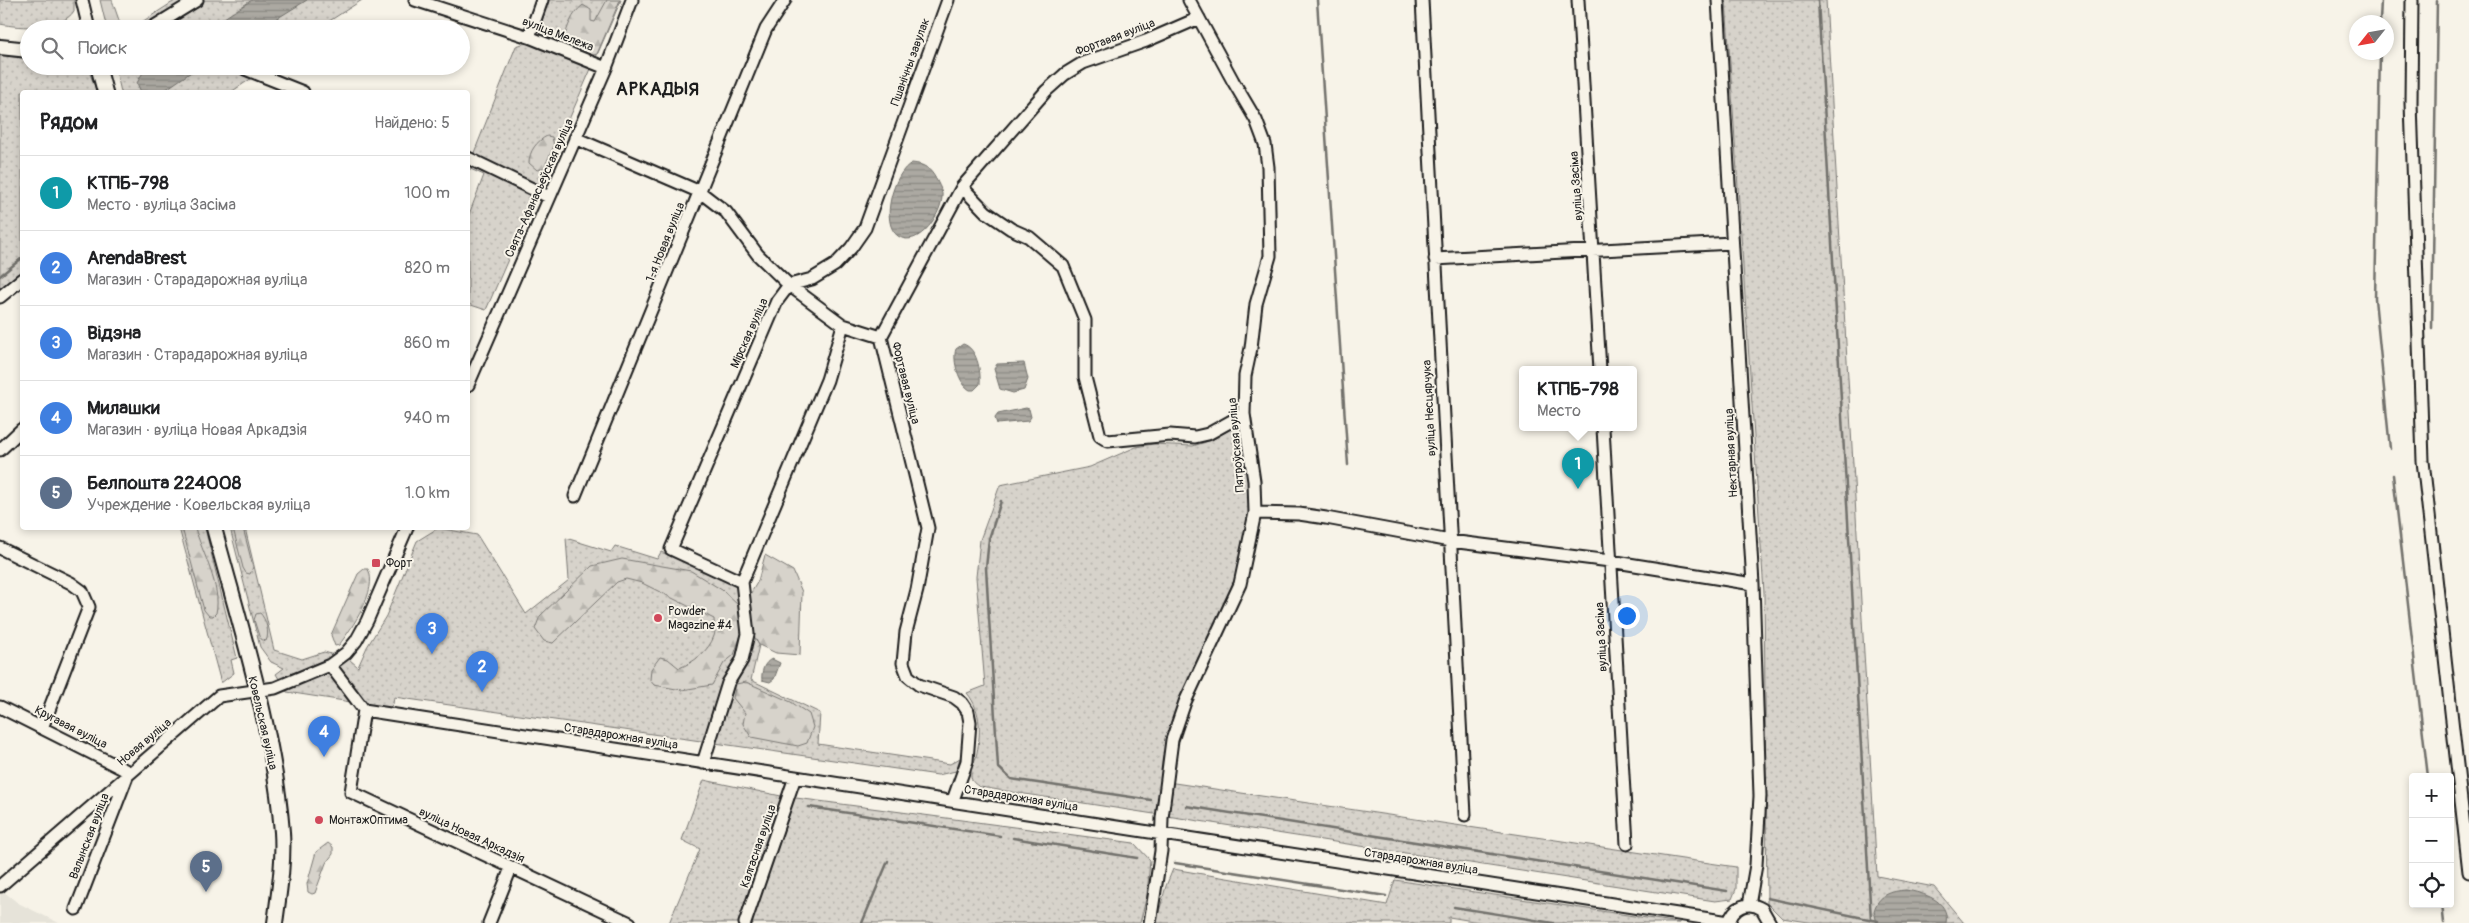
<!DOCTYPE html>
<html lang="ru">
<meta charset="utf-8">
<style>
:root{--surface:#fff;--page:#f2f2f2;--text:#202124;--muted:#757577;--line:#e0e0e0;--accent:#d1495b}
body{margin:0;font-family:Pangolin,sans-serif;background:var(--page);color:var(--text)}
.controls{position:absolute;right:15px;bottom:15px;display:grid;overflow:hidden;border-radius:5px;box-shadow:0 2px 8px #0003}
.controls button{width:45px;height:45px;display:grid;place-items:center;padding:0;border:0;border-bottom:1px solid var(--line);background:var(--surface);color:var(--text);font:25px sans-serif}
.compass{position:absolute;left:2349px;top:15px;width:45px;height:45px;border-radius:50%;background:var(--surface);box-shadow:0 2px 8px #0003;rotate:239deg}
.you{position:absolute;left:1626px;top:615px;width:18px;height:18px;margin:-12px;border:4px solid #fff;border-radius:50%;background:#1a73e8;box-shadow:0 0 0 8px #1a73e833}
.badge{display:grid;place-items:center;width:32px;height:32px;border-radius:50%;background:var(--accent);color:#fff;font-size:16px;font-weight:700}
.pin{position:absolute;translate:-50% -41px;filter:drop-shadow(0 1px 2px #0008)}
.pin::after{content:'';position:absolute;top:26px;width:18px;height:15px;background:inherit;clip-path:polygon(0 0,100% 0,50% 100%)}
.popup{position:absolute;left:1519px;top:366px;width:118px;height:65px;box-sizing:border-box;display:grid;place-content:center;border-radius:5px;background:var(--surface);filter:drop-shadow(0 1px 4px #0005);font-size:16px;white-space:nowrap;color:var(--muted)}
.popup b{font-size:19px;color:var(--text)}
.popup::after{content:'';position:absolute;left:50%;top:100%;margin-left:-10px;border:10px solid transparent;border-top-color:var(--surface)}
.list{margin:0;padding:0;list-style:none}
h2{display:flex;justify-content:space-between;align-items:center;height:65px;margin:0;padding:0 20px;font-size:21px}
h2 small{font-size:16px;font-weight:400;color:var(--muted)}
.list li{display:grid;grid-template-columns:32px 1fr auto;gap:15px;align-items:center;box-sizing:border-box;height:75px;padding:0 20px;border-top:1px solid var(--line)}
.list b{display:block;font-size:19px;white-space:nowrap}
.list p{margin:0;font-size:16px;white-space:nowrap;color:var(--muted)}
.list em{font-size:16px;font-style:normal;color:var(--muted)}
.icon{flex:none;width:28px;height:28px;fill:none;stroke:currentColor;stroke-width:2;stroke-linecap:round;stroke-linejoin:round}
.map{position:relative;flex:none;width:2469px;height:923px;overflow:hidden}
.search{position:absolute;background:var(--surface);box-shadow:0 2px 8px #0003;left:20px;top:20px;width:450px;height:55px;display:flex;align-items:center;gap:12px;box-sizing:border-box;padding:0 18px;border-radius:28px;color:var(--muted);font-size:19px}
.panel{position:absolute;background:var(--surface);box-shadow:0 2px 8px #0003;left:20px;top:90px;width:450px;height:440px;border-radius:5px}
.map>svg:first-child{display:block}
</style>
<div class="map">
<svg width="2469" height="923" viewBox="0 0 2469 923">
<defs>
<pattern id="green-dots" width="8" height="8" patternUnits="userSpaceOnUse" patternTransform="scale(1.25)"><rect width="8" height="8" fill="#d7d3cb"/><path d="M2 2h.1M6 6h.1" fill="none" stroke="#b8b5ae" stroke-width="1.8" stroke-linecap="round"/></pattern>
<pattern id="forest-firs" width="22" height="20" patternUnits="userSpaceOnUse" patternTransform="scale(1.25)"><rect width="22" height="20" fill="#d7d3cb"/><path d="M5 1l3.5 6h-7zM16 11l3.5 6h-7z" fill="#b8b5ae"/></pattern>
<pattern id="water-rules" width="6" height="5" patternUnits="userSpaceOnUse" patternTransform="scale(1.25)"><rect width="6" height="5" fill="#aca9a2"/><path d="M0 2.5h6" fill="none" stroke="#8b8983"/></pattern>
</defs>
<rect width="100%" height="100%" fill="#f7f3e8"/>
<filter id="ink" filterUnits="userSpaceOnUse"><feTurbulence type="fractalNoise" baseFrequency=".02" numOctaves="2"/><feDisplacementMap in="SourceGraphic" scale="10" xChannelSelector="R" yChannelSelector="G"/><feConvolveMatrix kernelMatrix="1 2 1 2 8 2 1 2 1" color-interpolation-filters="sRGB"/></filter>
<g filter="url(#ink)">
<path fill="#e6e3d9" d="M 3,891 L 18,903 L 59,923 L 0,923 L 0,894 Z"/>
<path fill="url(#green-dots)" stroke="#7a7874" d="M 0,0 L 74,0 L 74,11 C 61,31 20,28 0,24 Z
M 176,0 L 362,0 L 317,29 L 131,29 Z
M 547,0 L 621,0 L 486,310 L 468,304 L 468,217 L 484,175 L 468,168 L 516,46 L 532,41 Z
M 1726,0 L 1826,0 L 1877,876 L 1934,887 L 1964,923 L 1815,923 L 1782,918 L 1767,903 L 1764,593 Z
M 0,55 L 29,59 L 29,66 L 87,66 L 97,92 L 22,92 L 22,272 L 0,290 Z
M 115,66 L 283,66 L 278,72 L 264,70 L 231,92 L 121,92 Z
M 1232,428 L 1238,430 L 1250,487 L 1248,534 L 1238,578 L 1169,734 L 1161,781 L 1736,867 L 1736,889 L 1732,899 L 1715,901 L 980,787 C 975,784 971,782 971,775 C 971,769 974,762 976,757 C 981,735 982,711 967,693 L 985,686 L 976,577 L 980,540 L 1000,485 L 1090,467 L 1136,447 L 1153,444 L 1193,446 L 1212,440 Z
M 179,528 L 205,528 L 237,658 L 231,660 L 234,673 L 221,683 Z
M 230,528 L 245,528 L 274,650 L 302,659 L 324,652 L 349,659 L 358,667 L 367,647 L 386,616 L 417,541 L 438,528 L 477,535 L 526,614 L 569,580 L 566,538 L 611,552 L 615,546 L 657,559 L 661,552 C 679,560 744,581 749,600 C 753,616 750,631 759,645 L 751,680 L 820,713 L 818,744 L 950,764 L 960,758 L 956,771 L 938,775 L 394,697 L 393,704 L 389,708 L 287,692 L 276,674 L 284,668 L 271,662 L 260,647 Z
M 704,780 L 781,796 L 1134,843 L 1150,860 L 1147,895 L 1140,923 L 669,923 L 700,849 L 682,840 Z
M 1173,869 L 1387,905 L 1395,880 L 1680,923 L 1485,923 L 1449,917 L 1449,923 L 1156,923 L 1166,886 Z"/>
<path fill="url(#forest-firs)" stroke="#7a7874" d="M 100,0 L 112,0 L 122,29 L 107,29 Z
M 607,0 L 620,0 L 597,54 L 590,56 L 565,47 L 563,41 C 568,27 571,14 583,5 L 591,10 L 591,21 L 595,22 Z
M 547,136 L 552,137 L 554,146 L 544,168 L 537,170 L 529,163 C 529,151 537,141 547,136 Z
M 182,528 L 195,528 C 202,552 222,587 216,613 L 213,616 L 209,616 L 204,610 Z
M 233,528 L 243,528 L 253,567 L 250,574 L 246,573 L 243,568 Z
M 765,555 L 793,571 L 802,592 L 800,655 L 776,653 L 759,645 L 754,636 L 749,620 L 748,598 L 758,581 Z
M 622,559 L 691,571 L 722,590 L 740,607 L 743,629 L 734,655 L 724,663 L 712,685 L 682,690 L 654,685 L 650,680 L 651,669 L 660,657 L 668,659 L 679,668 C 693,663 709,651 714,636 C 716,631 714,624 714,619 L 642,583 L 626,579 L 617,582 L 553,643 L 544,641 L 535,629 L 540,616 L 592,566 Z
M 364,569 L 368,569 C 379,590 351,629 339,645 L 335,646 L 331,635 L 358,574 Z
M 260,613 C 266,619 270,633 266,641 L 260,639 L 254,620 L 256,614 Z
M 746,682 L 791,702 L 809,714 L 813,727 L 807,743 L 798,746 L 751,737 L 743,724 L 745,713 L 733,698 L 736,684 Z
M 328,843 L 333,847 L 333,854 L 326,863 L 315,893 L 312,894 L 308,892 L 307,884 L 316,852 Z"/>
<path fill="url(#water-rules)" stroke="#72716c" d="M 252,0 L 307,0 L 260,29 L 207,29 Z
M 150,66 L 200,66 L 162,92 L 141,92 L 137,83 L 142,74 Z
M 912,163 C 924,164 930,168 936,179 C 938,183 941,188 942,193 C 944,211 919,250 898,236 C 879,223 894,171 912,163 Z
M 963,344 C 977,348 981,371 980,384 L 974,390 L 970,390 C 959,384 952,360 956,349 Z
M 1024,363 L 1028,379 L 1024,390 L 1013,393 L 1000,389 L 994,369 L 997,364 Z
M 1026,408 L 1029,409 L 1031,417 L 1028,421 L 997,424 L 995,418 L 998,414 Z
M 772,659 L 780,663 L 774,679 L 770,682 L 762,680 C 761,672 764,662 772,659 Z
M 1906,890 C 1923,893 1950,900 1946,923 L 1877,923 L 1874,911 C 1878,895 1891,891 1906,890 Z"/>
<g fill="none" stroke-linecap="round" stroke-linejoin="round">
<path stroke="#72716c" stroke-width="2.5" d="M 1317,0 L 1348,465
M 1818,0 L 1871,920
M 2380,22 L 2381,0
M 2380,52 L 2375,299 L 2390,449
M 0,276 L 22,258
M 2432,328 L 2437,0
M 2393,475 L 2428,777
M 1001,501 L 989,539 L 986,568 L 998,767 L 1011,779 L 1151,800
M 1186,806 L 1727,891
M 809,807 L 1000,836
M 1013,838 L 1137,858
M 1175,863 L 1386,896
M 1767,898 L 1878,921
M 2442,904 L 2444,923
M 1454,907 L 1553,923
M 862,923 L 888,861"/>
<g stroke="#1c1c1c" stroke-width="15">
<path id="minor" d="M 82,0 L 89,29
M 415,0 L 529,37 L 606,68
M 1422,0 L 1465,815
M 1578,0 L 1600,370
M 1718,0 L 1753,584 L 1760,796 L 1756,865 L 1749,905
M 2412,0 L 2411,103 L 2423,461 L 2469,872
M 150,29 L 197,0
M 529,37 L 542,0
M 245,69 L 303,92
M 575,138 L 700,192 L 726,212 L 758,255 L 789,285 L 843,325 L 881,337
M 468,158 L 549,197
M 962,187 L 986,212 L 1011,229 L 1029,237 L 1063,266 L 1085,320 L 1085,377 L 1100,436 L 1108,441 L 1170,435 L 1195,437 L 1208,434 L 1244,414
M 1435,259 L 1732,243
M 0,297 L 22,279
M 468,385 L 606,68 L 632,0
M 1603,428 L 1627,844
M 0,450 L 22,429
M 575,496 L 766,29 L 785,0
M 1255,513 L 1299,514 L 1326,518 L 1450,541 L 1610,561 L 1753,584
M 0,548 L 71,583 L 82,591 L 89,607 L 42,728
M 742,582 L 671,549 L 777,301 L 789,285 L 812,279 L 835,265 L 851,248 L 865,228 L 948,0
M 330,665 L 364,710 L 1729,922
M 0,707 L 129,772
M 364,710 L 351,792 L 630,923
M 703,763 L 728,683 L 742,660 L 748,634 L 742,582 L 827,380 L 843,325
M 953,800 L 967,761 L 970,722 L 968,712 L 962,703 L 954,697 L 919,685 L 908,676 L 903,663 L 906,632 L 917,590 L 928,528 L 881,337 L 962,187 L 1046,91 L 1065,74 L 1083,63 L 1146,41 L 1199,18
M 0,886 L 219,696 L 275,688 L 330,665 L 346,653 L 356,641 L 367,621 L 407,528
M 76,909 L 128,774
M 489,923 L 511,868
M 745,923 L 795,777
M 1150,923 L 1161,851 L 1162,818 L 1172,740 L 1185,702 L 1240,584 L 1255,513 L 1254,481 L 1244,414 L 1245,376 L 1251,348 L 1256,304 L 1270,256 L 1268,167 L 1265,144 L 1256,120 L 1233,81 L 1189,0
M 1729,923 C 1733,907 1748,900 1762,909 L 1770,923"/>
</g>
<g stroke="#1c1c1c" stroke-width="18">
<path id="major" d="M 0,47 L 29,50
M 98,66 L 105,92
M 214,528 C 240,626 274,730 282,832 C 284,862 279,893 275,923"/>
</g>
<use href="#minor" stroke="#f7f3e8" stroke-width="11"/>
<use href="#major" stroke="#f7f3e8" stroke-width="14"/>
</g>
</g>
<g fill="#d1495b" stroke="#f7f3e8" stroke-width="2">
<rect x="371" y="558" width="10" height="10" rx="2.5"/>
<circle cx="658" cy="618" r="5"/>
<circle cx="319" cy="820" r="5"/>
</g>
<g text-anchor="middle" stroke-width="4" stroke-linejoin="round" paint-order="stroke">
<g font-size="12" fill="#1c1c1c" stroke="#f7f3e8">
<text transform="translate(558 34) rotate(21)" y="4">вуліца Мележа</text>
<text transform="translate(1115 37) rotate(-21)" y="4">Фортавая вуліца</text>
<text transform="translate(910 62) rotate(-70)" y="4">Пшанічны завулак</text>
<text transform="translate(1576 186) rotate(-94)" y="4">вуліца Засіма</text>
<text transform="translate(539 188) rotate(-66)" y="4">Свята-Афанасьеўская вуліца</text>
<text transform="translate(665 242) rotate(-68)" y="4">1-я Новая вуліца</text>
<text transform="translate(749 333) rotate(-66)" y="4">Мірская вуліца</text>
<text transform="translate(906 383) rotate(76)" y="4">Фортавая вуліца</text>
<text transform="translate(1429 408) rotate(-93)" y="4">вуліца Несцярчука</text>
<text transform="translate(1236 445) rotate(-95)" y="4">Пятроўская вуліца</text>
<text transform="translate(1731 453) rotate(-93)" y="4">Нектарная вуліца</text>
<text transform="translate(1601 637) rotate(-93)" y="4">вуліца Засіма</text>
<text transform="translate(263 723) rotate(77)" y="4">Ковельская вуліца</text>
<text transform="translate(71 727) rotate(27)" y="4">Кругавая вуліца</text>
<text transform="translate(621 736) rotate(9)" y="4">Старадарожная вуліца</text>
<text transform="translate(144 742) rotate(-40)" y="4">Новая вуліца</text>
<text transform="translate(1021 798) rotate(9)" y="4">Старадарожная вуліца</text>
<text transform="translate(472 835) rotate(25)" y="4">вуліца Новая Аркадзія</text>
<text transform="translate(89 836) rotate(-69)" y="4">Валынская вуліца</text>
<text transform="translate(758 846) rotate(-71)" y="4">Калгасная вуліца</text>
<text transform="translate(1421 861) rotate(9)" y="4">Старадарожная вуліца</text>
</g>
<g font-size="12" fill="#1c1c1c" stroke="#f7f3e8" text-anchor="start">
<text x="386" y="567">Форт</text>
<text x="668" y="615">Powder<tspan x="668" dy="14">Magazine #4</tspan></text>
<text x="329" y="824">МонтажОптима</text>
</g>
<g font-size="18" font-weight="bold" letter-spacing="1" fill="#1c1c1c" stroke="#f7f3e8">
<text x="658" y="95">АРКАДЫЯ</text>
</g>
</g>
</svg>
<div class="controls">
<button>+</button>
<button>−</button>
<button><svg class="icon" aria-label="locate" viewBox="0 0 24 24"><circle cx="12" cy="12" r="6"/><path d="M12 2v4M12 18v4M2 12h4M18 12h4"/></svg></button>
</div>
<svg class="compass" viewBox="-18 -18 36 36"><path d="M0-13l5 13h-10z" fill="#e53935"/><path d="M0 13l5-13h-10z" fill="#757577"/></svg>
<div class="you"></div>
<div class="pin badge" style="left:1578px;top:489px;background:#0f9aa8">1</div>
<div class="popup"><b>КТПБ-798</b>Место</div>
<div class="pin badge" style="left:482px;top:692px;background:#3f7fe0">2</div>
<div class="pin badge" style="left:432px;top:654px;background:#3f7fe0">3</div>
<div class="pin badge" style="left:324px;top:757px;background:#3f7fe0">4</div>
<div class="pin badge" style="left:206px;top:892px;background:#5c6f8a">5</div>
<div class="search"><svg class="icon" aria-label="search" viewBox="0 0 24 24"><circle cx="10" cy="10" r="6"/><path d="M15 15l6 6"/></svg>Поиск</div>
<section class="panel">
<h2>Рядом<small>Найдено: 5</small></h2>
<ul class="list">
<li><span class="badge" style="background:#0f9aa8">1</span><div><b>КТПБ-798</b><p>Место · вуліца Засіма</p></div><em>100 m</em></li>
<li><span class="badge" style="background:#3f7fe0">2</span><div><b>ArendaBrest</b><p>Магазин · Старадарожная вуліца</p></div><em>820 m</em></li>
<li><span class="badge" style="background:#3f7fe0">3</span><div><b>Відэна</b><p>Магазин · Старадарожная вуліца</p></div><em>860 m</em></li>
<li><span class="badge" style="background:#3f7fe0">4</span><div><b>Милашки</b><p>Магазин · вуліца Новая Аркадзія</p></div><em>940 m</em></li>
<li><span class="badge" style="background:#5c6f8a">5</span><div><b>Белпошта 224008</b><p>Учреждение · Ковельская вуліца</p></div><em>1.0 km</em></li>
</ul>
</section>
</div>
